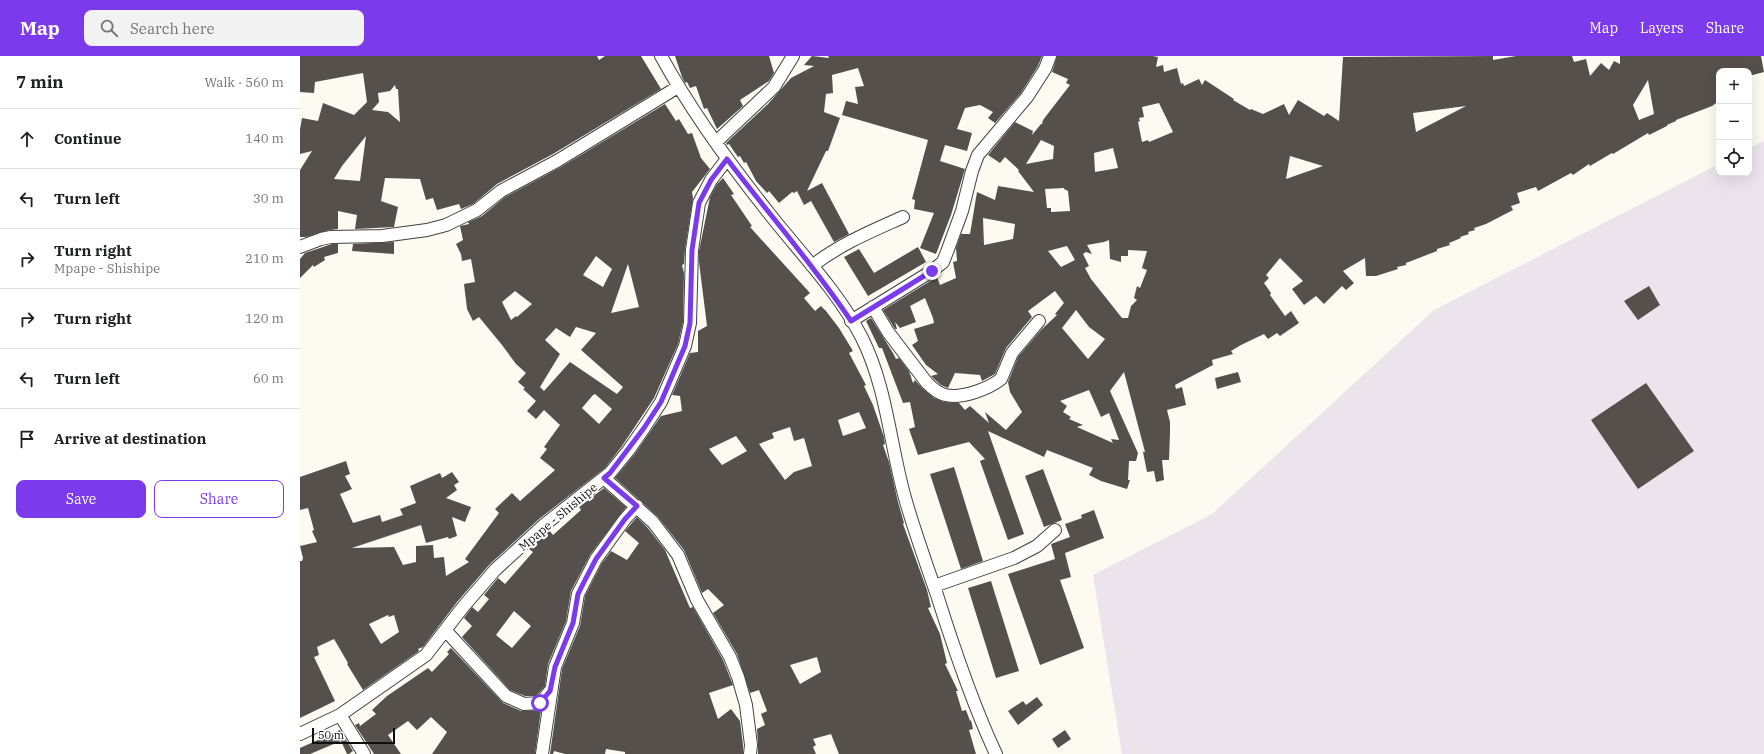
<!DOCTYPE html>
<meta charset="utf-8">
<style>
:root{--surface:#fff;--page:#f2f2f2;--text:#202124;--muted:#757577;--line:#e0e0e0;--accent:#7c3aed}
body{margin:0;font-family:"IBM Plex Serif",serif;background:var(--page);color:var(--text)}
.controls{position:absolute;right:12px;top:12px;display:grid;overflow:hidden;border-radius:8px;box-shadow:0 4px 16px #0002}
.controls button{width:36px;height:36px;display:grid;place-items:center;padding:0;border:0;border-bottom:1px solid var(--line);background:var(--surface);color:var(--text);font:20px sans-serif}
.scale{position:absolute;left:12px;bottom:10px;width:83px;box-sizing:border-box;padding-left:4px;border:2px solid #0e0e0e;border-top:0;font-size:11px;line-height:14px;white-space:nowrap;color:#0e0e0e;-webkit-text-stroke:3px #fff;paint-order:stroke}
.stop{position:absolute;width:12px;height:12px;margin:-9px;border:3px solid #7c3aed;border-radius:50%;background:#fff}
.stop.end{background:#7c3aed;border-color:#fff;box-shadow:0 1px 4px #0008}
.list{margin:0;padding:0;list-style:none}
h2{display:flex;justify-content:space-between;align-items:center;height:52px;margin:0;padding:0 16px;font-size:17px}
h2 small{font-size:13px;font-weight:400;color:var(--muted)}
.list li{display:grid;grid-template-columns:26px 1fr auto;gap:12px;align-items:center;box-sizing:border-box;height:60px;padding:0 16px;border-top:1px solid var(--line)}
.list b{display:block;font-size:15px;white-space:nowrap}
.list p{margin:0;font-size:13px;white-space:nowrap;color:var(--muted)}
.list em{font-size:13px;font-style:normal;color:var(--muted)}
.actions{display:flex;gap:8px;padding:12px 16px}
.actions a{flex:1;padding:9px 0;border:1px solid var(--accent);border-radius:8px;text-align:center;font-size:14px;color:var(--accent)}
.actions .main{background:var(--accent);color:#fff}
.icon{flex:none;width:22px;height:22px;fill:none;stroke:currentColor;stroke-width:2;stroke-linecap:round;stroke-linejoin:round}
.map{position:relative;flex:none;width:1464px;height:698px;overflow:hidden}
header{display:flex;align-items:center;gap:24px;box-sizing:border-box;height:56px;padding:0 20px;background:var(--accent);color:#fff}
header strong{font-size:19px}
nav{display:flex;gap:22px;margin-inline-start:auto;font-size:14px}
.search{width:280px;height:36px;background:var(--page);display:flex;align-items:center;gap:10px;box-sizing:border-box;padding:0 14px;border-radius:8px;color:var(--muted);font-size:15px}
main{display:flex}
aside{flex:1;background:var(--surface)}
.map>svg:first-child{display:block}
</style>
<header>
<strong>Map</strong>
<div class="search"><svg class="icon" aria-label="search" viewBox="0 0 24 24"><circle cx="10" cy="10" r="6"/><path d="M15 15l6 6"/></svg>Search here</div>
<nav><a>Map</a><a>Layers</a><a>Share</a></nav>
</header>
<main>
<aside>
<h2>7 min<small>Walk · 560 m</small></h2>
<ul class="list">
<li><svg class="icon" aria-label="ahead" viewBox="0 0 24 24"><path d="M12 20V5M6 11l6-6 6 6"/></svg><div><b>Continue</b></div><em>140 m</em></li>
<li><svg class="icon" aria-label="left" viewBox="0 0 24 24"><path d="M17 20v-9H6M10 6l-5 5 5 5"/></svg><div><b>Turn left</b></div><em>30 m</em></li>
<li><svg class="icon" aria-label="right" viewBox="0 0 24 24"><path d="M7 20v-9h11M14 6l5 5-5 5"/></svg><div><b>Turn right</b><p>Mpape - Shishipe</p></div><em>210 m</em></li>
<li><svg class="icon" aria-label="right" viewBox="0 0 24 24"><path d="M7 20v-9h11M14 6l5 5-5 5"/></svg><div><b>Turn right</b></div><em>120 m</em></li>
<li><svg class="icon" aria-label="left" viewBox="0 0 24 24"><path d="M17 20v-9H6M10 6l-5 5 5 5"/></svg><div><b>Turn left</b></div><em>60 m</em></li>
<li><svg class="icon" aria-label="arrive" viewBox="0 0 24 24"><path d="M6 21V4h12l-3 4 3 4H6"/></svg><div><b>Arrive at destination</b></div></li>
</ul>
<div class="actions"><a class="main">Save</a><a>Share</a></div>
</aside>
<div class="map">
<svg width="1464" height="698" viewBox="0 0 1464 698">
<rect width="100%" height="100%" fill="#fdfbf1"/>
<path fill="#ebe4ec" d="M 1464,85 L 1464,698 L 822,698 L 793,519 L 912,458 L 1134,254 L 1419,108 L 1419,117 L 1449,117 L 1449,92 Z"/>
<path fill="#56504c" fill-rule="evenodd" d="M 0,0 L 297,0 L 299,4 L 305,0 L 341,0 L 361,33 L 253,98 L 197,128 L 173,148 L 161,153 L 159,148 L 137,154 L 133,142 L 126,144 L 120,123 L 85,122 L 81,145 L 98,151 L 94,171 L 55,173 L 57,159 L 38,155 L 38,173 L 30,174 L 6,181 L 0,181 L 0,114 L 12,95 L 0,98 L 0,73 L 2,62 L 18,65 L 23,47 L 54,59 L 67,46 L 63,17 L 15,26 L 14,37 L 0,36 ZM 95,29 L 96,33 L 98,33 L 100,66 L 88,56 L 72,54 L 79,46 L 78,37 L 90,35 ZM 66,80 L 60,125 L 34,123 L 42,110 Z
M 375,0 L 469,0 L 474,17 L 469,25 L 440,44 L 443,50 L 417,73 L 407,52 L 404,53 L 396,30 L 390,32 L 387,26 L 385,27 L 382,21 Z
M 512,0 L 529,2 L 528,0 L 742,0 L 738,10 L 721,37 L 695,67 L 688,62 L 693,56 L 680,49 L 665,52 L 657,73 L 672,77 L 667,95 L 645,89 L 640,105 L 665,113 L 651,159 L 636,198 L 620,192 L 634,157 L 614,153 L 615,144 L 612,143 L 628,84 L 542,59 L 546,45 L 558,48 L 555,31 L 564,30 L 558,12 L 532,19 L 533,37 L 526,38 L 524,56 L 540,62 L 528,95 L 526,95 L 507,135 L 522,127 L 549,178 L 534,186 L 511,145 L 504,149 L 497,135 L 494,137 L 492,136 L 479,147 L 469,135 L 467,137 L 456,125 L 446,106 L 444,107 L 440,100 L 438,101 L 429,88 L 427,89 L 426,87 L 468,48 L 491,22 L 514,10 L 504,9 Z
M 757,0 L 853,0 L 858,1 L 856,11 L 863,9 L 864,16 L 877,12 L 881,28 L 883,27 L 884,30 L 899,23 L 902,29 L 905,24 L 934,43 L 933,44 L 950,54 L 951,53 L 963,58 L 984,48 L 989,59 L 998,44 L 1024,60 L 1027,57 L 1039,65 L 1043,1 L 1193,0 L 1193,4 L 1216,0 L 1272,0 L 1274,6 L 1286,3 L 1290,20 L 1301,7 L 1309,14 L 1314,5 L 1320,8 L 1320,0 L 1461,0 L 1464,16 L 1449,20 L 1449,15 L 1419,15 L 1419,45 L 1412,50 L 1376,64 L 1376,65 L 1367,69 L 1367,70 L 1349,79 L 1348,77 L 1313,98 L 1312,97 L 1290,110 L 1289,108 L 1273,119 L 1271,117 L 1238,135 L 1236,131 L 1217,137 L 1220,147 L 1211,150 L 1213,154 L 1186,168 L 1174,172 L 1175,174 L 1168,176 L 1169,178 L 1160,181 L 1161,182 L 1149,187 L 1150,189 L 1137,193 L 1137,195 L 1106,207 L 1106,209 L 1097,211 L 1098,213 L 1076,220 L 1066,220 L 1065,202 L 1043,215 L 1054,227 L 1046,234 L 1042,230 L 1024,248 L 1016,240 L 1004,249 L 992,233 L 1003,225 L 980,202 L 966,219 L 969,222 L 964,227 L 971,237 L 970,239 L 985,260 L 991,255 L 999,267 L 980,280 L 977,277 L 968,283 L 964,278 L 941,289 L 931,295 L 933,298 L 912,304 L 913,309 L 875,329 L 876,333 L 882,331 L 886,349 L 867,354 L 870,366 L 870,377 L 869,404 L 862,404 L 864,424 L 856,426 L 854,415 L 847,416 L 843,396 L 845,396 L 824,316 L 810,335 L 838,397 L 836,405 L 829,405 L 828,424 L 830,424 L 827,433 L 801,425 L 789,419 L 793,412 L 747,394 L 744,401 L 688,375 L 724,478 L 708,484 L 680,405 L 685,403 L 669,386 L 618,399 L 609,373 L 615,371 L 610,346 L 603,347 L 582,292 L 579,292 L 566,265 L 571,262 L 593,297 L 596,303 L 599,302 L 609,315 L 613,327 L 615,324 L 622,332 L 634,342 L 644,346 L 659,347 L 665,354 L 670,350 L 689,367 L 685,356 L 706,374 L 722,356 L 710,336 L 708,326 L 718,301 L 741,274 L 757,259 L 755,258 L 764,247 L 755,235 L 728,255 L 732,261 L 706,292 L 695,318 L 682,325 L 680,319 L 655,317 L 648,332 L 641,329 L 633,322 L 631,320 L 638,318 L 626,309 L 612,289 L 618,285 L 614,273 L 634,267 L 633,262 L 625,242 L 610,250 L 616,266 L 600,272 L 595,266 L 597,273 L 595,273 L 583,254 L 637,221 L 640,229 L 656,222 L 653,206 L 657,205 L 656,192 L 661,178 L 670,178 L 677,136 L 695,144 L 698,130 L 734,136 L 718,115 L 719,114 L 705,101 L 700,107 L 688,99 L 715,66 L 733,75 L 732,79 L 741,68 L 742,68 L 743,64 L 770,29 L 766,27 L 768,23 L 752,16 ZM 1348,24 L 1354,58 L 1339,64 L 1333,49 ZM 859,47 L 873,76 L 849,86 L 848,84 L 842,86 L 838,66 L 840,65 L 839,62 L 844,61 L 842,51 ZM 1166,50 L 1116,76 L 1113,57 ZM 741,84 L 754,90 L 753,103 L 726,108 ZM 813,92 L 818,112 L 795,116 L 794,97 ZM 990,100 L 1023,110 L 986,123 ZM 764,132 L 764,133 L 768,135 L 770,155 L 751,156 L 751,152 L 747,152 L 745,133 ZM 683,162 L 715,168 L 713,183 L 684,189 ZM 809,184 L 810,203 L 821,206 L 821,200 L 828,200 L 828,194 L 847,195 L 842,212 L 847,214 L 840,232 L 837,230 L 834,242 L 837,244 L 831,250 L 828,262 L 822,262 L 791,223 L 785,212 L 789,210 L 783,198 L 786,196 L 792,198 L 787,189 L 804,186 ZM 767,190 L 775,204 L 761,211 L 748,195 ZM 776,254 L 789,271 L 805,283 L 788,303 L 762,272 ZM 789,334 L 801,361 L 809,357 L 819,384 L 811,383 L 813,387 L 777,371 L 783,369 L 769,363 L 771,361 L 763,356 L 767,350 L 760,345 Z
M 365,48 L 376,65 L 379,63 L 388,78 L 392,77 L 401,102 L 410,113 L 392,136 L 393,142 L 385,193 L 384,208 L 382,209 L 384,217 L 383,266 L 378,288 L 354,342 L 322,390 L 305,412 L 239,463 L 190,508 L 157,546 L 123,591 L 118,593 L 119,595 L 63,634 L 47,608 L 48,607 L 34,583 L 17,591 L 19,599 L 14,601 L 35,645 L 0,662 L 0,505 L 2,505 L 3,502 L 0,490 L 17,486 L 12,475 L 14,474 L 8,452 L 0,454 L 0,421 L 46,405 L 50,418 L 45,420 L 52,433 L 40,438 L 53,467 L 80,459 L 82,466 L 103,459 L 100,453 L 116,447 L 110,430 L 140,417 L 142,422 L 152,416 L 159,426 L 154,429 L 157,434 L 146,442 L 171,451 L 165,466 L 152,461 L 157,480 L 149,483 L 148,481 L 126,487 L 121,469 L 52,492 L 94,491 L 103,509 L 116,506 L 116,490 L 133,489 L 134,502 L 144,501 L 146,520 L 169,506 L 165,503 L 199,457 L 195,453 L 212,437 L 220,445 L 255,414 L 240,402 L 247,393 L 244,391 L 260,369 L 244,354 L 236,363 L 227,355 L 236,345 L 223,333 L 225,332 L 218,326 L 226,317 L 216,308 L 202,289 L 179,261 L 173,265 L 167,253 L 164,228 L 175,226 L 171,203 L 162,205 L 161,198 L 156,188 L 163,184 L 160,170 L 169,168 L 168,166 L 182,160 L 205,141 L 261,111 ZM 296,200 L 312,213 L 303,231 L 283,219 ZM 328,208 L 339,251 L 311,257 ZM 215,235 L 232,248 L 217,261 L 216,260 L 211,264 L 202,246 ZM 276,271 L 296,277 L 281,294 L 323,331 L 317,338 L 270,306 L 244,335 L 240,331 L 260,298 L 245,284 L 256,272 L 270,281 ZM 295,338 L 312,353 L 299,368 L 282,352 L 293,339 ZM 88,559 L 89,561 L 94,559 L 99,576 L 81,588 L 69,568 Z
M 423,122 L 434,138 L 431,139 L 452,170 L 450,171 L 510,237 L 504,242 L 515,255 L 521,250 L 526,255 L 539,272 L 553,295 L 549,297 L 566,329 L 564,330 L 573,349 L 584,381 L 585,388 L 583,389 L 589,406 L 598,446 L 604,467 L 603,468 L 627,534 L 631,551 L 628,552 L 640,578 L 647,607 L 645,608 L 658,635 L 656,635 L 662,655 L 666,654 L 670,665 L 671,664 L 673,673 L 669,674 L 676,698 L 539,698 L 531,678 L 513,683 L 516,689 L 513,691 L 516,698 L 458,698 L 458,688 L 457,673 L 465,669 L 461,658 L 467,655 L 459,634 L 450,637 L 437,598 L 413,557 L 424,549 L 408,533 L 402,537 L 384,494 L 358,461 L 315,422 L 334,399 L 361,360 L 382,355 L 380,340 L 372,339 L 390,297 L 398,296 L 398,275 L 407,270 L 399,206 L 399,195 L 410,141 L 417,128 ZM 559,356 L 566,372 L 543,380 L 538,364 ZM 490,371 L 494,385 L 504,382 L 512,410 L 494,416 L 485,424 L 459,388 L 474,382 L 472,377 ZM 436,380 L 447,395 L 422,409 L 409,393 ZM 517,601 L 521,616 L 500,628 L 490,609 Z
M 94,186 L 94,198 L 52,195 L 53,188 Z
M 32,188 L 38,188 L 38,197 L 24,201 L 25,204 L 14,211 L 13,209 L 0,222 L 0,203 L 5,197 Z
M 618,191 L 626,206 L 568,240 L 544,201 L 559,193 L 574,217 Z
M 1349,230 L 1360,249 L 1338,264 L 1324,245 Z
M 938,316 L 941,326 L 917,333 L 915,322 Z
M 1346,327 L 1394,395 L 1338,433 L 1291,364 Z
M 654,411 L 683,505 L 661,513 L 630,418 Z
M 743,413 L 762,464 L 744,471 L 725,420 Z
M 304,432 L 326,451 L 290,499 L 271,535 L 266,565 L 248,608 L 245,630 L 236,640 L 225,640 L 210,634 L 162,581 L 172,570 L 164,562 L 172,551 L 178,556 L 189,543 L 184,539 L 198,522 L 205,528 L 233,496 L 229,493 L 249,474 L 253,479 L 281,454 L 279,451 ZM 214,555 L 231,570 L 212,592 L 196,579 Z
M 794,454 L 804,482 L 765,497 L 771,521 L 760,524 L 784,592 L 740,609 L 708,518 L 755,503 L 751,488 L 770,481 L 765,468 L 782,462 L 781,459 Z
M 337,461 L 347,471 L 365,494 L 390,552 L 393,551 L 423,604 L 433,629 L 409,637 L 418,663 L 431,653 L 440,665 L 443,689 L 443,698 L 325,698 L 325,696 L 306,693 L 305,698 L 265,698 L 254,695 L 253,698 L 250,698 L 262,613 L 280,570 L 285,540 L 302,507 L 311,495 L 327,504 L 339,487 L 325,475 Z
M 691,525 L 719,615 L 696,622 L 668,532 Z
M 151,592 L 203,647 L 221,655 L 241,654 L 235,698 L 132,698 L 147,676 L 131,661 L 117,674 L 108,665 L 88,679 L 101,698 L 74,698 L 55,669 L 59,667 L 60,670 L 76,658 L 72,654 L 87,640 L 128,612 L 132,616 L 149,598 L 147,596 Z
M 737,641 L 743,649 L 718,669 L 708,655 L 723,645 L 726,649 Z
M 40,674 L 53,695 L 49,698 L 47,698 L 41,685 L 10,698 L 0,698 L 0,692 Z
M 765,674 L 771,683 L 758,692 L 752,683 Z"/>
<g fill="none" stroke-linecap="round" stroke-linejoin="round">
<g stroke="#414141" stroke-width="14">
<path id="minor" d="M 361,0 C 391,55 429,107 468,156 C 500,197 538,235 562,282 C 587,332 590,389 605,442 C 614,474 626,507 637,539 C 654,593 672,647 696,698
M 416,86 L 474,31 L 493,0
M 0,191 L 21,183 L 31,181 L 82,180 L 127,174 L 146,169 L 177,154 L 201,135 L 257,105 L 378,31
M 512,210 C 540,188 572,175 603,161
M 573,251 L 588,276 L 627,327 C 632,332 638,337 645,339 C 662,343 688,333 701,323 L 712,297 L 739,265
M 551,265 L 632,215 L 643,206 L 647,196 L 662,155 L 672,115 L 678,99 L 727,41 L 745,13 L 750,0
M 304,422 L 353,466 L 378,499 L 397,544 L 430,601 L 438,621 L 446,649 L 451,689 L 450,698
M 634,530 L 714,502 L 737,490 L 755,474
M 146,575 L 206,640 L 224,648 L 240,647 L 250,635
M 40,659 L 64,698
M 0,678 L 40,659 L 126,599 L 163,551 L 195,514 L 244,469 L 310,417 L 328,395 L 344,372 L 361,346 L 385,290 L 390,267 L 392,194 L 399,147 L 411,124 L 427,103
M 242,698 L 255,611 L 273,567 L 278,538 L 296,503 L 325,463 L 337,450"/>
</g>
<use href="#minor" stroke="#fff" stroke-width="12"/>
</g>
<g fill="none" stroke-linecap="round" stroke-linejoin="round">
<path stroke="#7c3aed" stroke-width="5" d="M 240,647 L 250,635 L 255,611 L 273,567 L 278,538 L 284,526 L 296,503 L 325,463 L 337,450 L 304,422 L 310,417 L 344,372 L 361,346 L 385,290 L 390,267 L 392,194 L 399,147 L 411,124 L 427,103 C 468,157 513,208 551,265 L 632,215"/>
</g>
<g text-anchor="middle" stroke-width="4" stroke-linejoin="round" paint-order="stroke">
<g font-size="12" fill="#0e0e0e" stroke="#fff">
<text transform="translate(258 461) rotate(-40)" y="4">Mpape - Shishipe</text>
</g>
</g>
</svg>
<div class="controls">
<button>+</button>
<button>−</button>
<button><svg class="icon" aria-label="locate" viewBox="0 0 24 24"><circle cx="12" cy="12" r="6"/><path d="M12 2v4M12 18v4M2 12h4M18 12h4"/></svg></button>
</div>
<div class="scale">50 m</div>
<div class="stop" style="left:240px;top:647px"></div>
<div class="stop end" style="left:632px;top:215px"></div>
</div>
</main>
